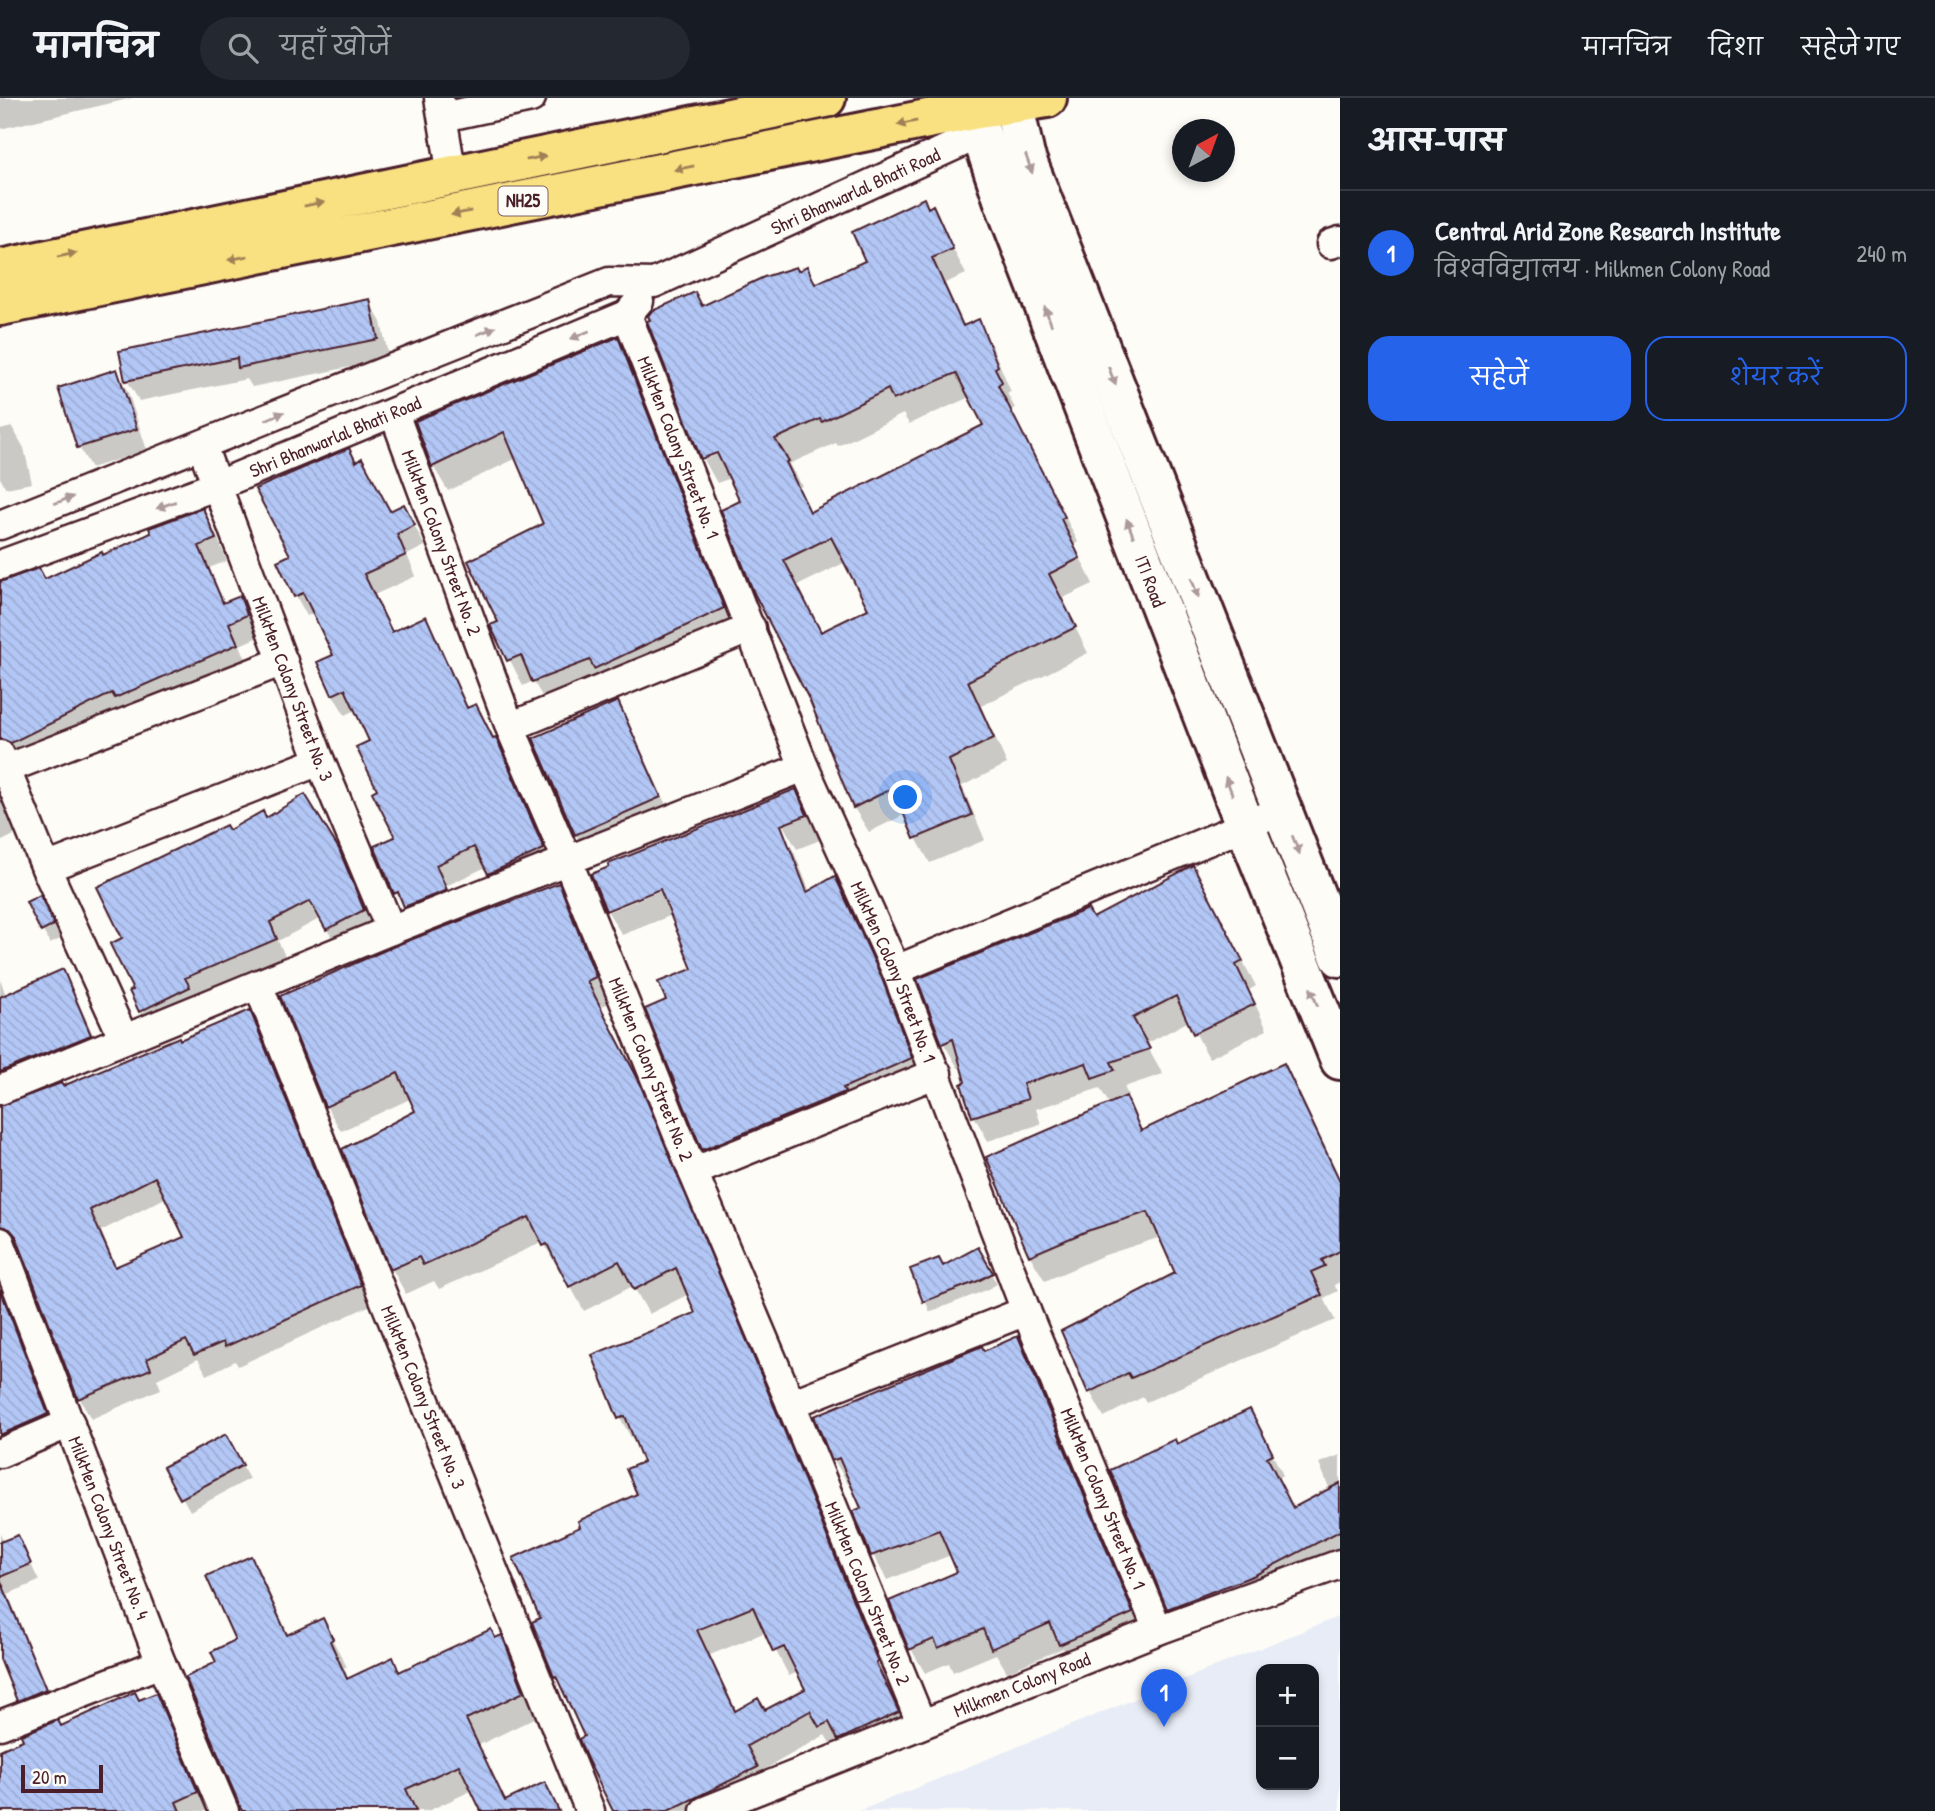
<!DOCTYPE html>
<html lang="hi">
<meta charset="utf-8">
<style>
:root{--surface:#171b24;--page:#242831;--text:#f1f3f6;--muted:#9ea1a6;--line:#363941;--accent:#2563eb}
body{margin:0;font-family:"Patrick Hand","Playpen Sans Deva",sans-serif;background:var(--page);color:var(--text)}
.controls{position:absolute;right:21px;bottom:21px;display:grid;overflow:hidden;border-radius:14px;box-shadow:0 4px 10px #0003}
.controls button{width:63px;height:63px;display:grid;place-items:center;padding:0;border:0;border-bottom:2px solid var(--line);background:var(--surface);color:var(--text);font:35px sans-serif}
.compass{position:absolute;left:1172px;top:21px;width:63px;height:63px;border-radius:50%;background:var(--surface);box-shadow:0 4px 10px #0003;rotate:41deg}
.scale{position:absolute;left:21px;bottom:18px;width:82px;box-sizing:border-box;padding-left:7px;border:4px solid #4a1f2b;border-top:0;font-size:19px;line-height:24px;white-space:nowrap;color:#4a1f2b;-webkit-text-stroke:5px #fdfcf7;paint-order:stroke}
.you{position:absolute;left:906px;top:700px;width:24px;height:24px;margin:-18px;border:5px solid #fff;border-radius:50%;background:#1a73e8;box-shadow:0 0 0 10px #1a73e833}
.badge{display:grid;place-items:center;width:46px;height:46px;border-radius:50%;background:var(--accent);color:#fff;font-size:23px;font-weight:700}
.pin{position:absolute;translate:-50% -58px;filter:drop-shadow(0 2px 4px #0008)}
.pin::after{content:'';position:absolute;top:37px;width:24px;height:21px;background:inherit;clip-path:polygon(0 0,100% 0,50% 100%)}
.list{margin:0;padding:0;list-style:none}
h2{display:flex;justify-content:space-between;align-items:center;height:91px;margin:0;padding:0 28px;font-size:30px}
h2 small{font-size:23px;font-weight:400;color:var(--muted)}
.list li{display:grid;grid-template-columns:46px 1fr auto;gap:21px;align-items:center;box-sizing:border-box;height:126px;padding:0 28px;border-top:2px solid var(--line)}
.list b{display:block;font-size:26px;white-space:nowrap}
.list p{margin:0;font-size:23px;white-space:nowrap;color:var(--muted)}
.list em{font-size:23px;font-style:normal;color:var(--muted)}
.actions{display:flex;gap:14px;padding:21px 28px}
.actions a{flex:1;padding:16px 0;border:2px solid var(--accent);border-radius:21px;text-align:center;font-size:24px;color:var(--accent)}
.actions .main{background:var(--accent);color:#fff}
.icon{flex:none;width:38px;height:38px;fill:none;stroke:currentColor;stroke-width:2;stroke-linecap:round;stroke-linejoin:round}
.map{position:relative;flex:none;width:1340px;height:1713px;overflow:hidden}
header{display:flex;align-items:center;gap:42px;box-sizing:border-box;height:98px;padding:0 35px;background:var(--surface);border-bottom:2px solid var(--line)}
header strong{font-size:33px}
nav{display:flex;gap:38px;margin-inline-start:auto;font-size:24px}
.search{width:490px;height:63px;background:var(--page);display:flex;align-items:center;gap:18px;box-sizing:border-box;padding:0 24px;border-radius:38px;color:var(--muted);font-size:26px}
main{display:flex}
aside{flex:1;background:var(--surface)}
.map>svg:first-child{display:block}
</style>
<header>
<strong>मानचित्र</strong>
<div class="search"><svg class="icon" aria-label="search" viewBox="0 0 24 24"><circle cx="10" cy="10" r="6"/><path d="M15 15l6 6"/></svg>यहाँ खोजें</div>
<nav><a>मानचित्र</a><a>दिशा</a><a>सहेजे गए</a></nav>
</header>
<main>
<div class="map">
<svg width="1340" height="1713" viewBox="0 0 1340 1713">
<defs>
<pattern id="building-back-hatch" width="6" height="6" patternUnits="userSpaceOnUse" patternTransform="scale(1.75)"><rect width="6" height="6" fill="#b3c7f6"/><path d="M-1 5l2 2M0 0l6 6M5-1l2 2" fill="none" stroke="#9baad3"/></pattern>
</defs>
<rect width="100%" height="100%" fill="#fdfcf7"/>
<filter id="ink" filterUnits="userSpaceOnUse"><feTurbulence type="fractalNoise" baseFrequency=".0143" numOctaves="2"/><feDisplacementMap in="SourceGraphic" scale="14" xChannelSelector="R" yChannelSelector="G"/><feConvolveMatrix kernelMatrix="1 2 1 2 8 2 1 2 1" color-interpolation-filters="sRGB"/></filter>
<g filter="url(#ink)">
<path fill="#e7ecf7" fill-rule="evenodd" d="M 1340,1518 L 1340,1713 L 859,1713 ZM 1261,1571 L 1314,1571 L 1314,1687 L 1261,1687 Z"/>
<path fill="#0003" fill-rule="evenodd" d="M 0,0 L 133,0 L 0,31 Z
M 932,110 L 966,176 L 945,185 L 965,229 L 978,223 L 992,248 L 1011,294 L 1007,295 L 1015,310 L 1011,312 L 1078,444 L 1074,447 L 1093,486 L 1061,501 L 1088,555 L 981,608 L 1007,666 L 962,688 L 985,742 L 930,765 L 916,740 L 906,716 L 869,734 L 854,710 L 811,602 L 742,404 L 731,380 L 717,385 L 704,362 L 725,353 L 724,350 L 704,358 L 704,362 L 649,224 L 703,210 L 806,171 L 816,187 L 867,164 ZM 970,299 L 985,328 L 811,415 L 798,390 L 802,388 L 789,366 L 836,345 L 838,348 L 903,316 L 909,326 ZM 846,464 L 870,512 L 822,536 L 797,488 Z
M 369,203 L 381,224 L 389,261 L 252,289 L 247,281 L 139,303 L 127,282 Z
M 617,241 L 631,266 L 737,535 L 548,608 L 533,583 L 523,588 L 493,528 L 500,525 L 545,427 L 517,360 L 448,393 L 433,368 Z
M 116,273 L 128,294 L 147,352 L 91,370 L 79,349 L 60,291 Z
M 12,329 L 24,350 L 32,385 L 6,390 L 0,380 L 0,332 Z
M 356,365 L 390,415 L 404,408 L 425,448 L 407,457 L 416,478 L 374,497 L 393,536 L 426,521 L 437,541 L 469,611 L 494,642 L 495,641 L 507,661 L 555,772 L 501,796 L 486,769 L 446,788 L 457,813 L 407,816 L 396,795 L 376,749 L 397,740 L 379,692 L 371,644 L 356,612 L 345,617 L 333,597 L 319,565 L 335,558 L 315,515 L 307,518 L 296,498 L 293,458 Z
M 202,412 L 215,434 L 227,463 L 209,470 L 225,506 L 240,500 L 258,539 L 240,547 L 249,568 L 0,667 L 0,487 L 44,483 Z
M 617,605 L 629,625 L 672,720 L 588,757 L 576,737 L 535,641 Z
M 795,693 L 820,742 L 797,751 L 783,727 L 778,727 L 794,754 L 810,794 L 835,781 L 849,806 L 894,906 L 925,985 L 718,1077 L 704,1052 L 648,912 L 668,903 L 694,872 L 672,817 L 622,837 L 608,814 L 669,789 L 668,786 L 608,810 L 608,813 L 593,777 Z
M 0,696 L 16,736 L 0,744 Z
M 266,722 L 337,752 L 348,771 L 373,830 L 337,849 L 321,820 L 278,843 L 286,860 L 194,898 L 151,931 L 141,913 L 124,841 L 228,734 Z
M 558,787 L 572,812 L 609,905 L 600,909 L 651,1008 L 797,1359 L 891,1590 L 889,1591 L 912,1640 L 835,1653 L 825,1637 L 760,1674 L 771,1695 L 733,1713 L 615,1713 L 586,1639 L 556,1579 L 534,1525 L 542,1521 L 583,1430 L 640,1397 L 645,1365 L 637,1344 L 634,1345 L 620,1320 L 697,1216 L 689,1196 L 649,1216 L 633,1188 L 584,1213 L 561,1171 L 559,1172 L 543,1144 L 439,1191 L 434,1183 L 406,1196 L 392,1171 L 418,1014 L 410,1001 L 341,1033 L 326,1008 ZM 766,1534 L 789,1578 L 798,1574 L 808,1592 L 764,1614 L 737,1614 L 710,1557 Z
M 1206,794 L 1256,888 L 1249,892 L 1267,932 L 1209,960 L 1189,923 L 1146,946 L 1163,976 L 1124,989 L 1128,997 L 1124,998 L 1143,1033 L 1283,968 L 1298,992 L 1340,1082 L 1340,1184 L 1334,1187 L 1338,1193 L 1324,1200 L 1335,1222 L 1146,1304 L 1143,1299 L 1104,1319 L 1090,1294 L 1177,1176 L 1161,1139 L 1102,1158 L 1045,1183 L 1030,1158 L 988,1060 L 1124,1001 L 1123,999 L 1108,1004 L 1100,990 L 1036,1011 L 1041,1026 L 988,1043 L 974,1018 L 962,968 L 958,970 L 944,946 L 920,882 L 1093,823 Z
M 47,813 L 60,841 L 50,846 L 43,833 Z
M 62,874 L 74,894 L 102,957 L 0,1001 L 0,880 L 6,898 Z
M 249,914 L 261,935 L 371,1207 L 238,1268 L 235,1263 L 207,1277 L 198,1261 L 157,1281 L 161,1291 L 91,1321 L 80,1301 L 22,1151 L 16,1148 L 0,1153 L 0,1010 L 62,990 ZM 167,1099 L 186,1140 L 117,1170 L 101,1133 Z
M 977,1151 L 997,1186 L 984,1193 L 930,1214 L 912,1172 L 943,1170 Z
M 0,1184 L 58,1337 L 0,1364 Z
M 1018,1240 L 1031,1264 L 1145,1539 L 1075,1571 L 1063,1550 L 1007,1574 L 996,1556 L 953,1574 L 949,1565 L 925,1575 L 911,1551 L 960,1475 L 951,1457 L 887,1482 L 873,1457 L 864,1411 L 852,1385 L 848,1386 L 834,1362 L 984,1255 Z
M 1261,1334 L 1283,1377 L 1277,1380 L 1293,1412 L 1330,1392 L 1319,1365 L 1340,1357 L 1340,1460 L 1181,1531 L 1169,1510 L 1176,1348 Z
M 225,1338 L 249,1381 L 190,1413 L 166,1370 Z
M 0,1435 L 4,1445 L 18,1439 L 39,1483 L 8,1496 L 46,1590 L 18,1601 L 0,1556 Z
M 250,1460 L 265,1485 L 289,1538 L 322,1522 L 347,1569 L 344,1569 L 349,1582 L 400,1576 L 501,1540 L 515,1565 L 537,1619 L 479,1647 L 506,1704 L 544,1686 L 560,1713 L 483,1713 L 473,1692 L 428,1713 L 244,1713 L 218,1565 L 237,1543 Z
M 48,1593 L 54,1608 L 28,1618 L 19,1604 Z
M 155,1597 L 169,1621 L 208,1713 L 0,1713 L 0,1654 Z"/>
<path fill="url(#building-back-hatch)" stroke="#4a1f2b" stroke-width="2" fill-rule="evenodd" d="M 924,100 L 928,110 L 933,107 L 953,151 L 932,160 L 963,228 L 979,221 L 998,268 L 995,270 L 1002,284 L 998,287 L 1065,419 L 1061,421 L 1080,460 L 1049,476 L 1076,529 L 968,583 L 994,640 L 949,662 L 972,717 L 914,741 L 893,690 L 853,710 L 810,603 L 754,495 L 721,412 L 740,403 L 717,355 L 701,361 L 647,223 L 650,222 L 648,218 L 652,213 L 695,194 L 702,208 L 764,179 L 796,169 L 798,173 L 807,168 L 815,186 L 865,163 L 852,134 ZM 956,275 L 983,327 L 810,414 L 786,364 L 789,363 L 775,341 L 820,321 L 822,324 L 888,291 L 893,302 ZM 831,439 L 868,511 L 821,534 L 784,462 Z
M 370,201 L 378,241 L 238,270 L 237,260 L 125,283 L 119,253 Z
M 618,239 L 724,510 L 594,571 L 590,562 L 532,584 L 521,557 L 507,563 L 490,527 L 498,524 L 468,463 L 543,426 L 504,334 L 432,369 L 415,323 Z
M 117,271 L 137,331 L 77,350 L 58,290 Z
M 349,350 L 356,364 L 362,360 L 390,413 L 404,406 L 415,427 L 397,436 L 406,457 L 364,476 L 392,534 L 426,518 L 467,610 L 476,606 L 493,640 L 496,639 L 544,751 L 488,776 L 474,749 L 436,767 L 447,792 L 404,809 L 398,794 L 394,796 L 374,748 L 395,739 L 372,694 L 377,691 L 356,649 L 369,643 L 345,591 L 332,597 L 317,564 L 333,557 L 303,495 L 294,499 L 277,463 L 290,457 L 255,391 Z
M 203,410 L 216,441 L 199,448 L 223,505 L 240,498 L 247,517 L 229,525 L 238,546 L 115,600 L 112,595 L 11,645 L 0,641 L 0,484 L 39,470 L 45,481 L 102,454 L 103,457 L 151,435 L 149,430 Z
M 618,603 L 661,699 L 575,737 L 533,640 Z
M 796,691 L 807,717 L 781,727 L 807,794 L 835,778 L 881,878 L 912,960 L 843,990 L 845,994 L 702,1052 L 645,911 L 666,902 L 658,884 L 692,871 L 660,791 L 606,813 L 591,776 L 609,769 L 608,766 Z
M 305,696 L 339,751 L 364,812 L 326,832 L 310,803 L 270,824 L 277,841 L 185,880 L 190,889 L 139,914 L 129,893 L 133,892 L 110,846 L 122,840 L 97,789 L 226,727 L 229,732 L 263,713 L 266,720 Z
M 1193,767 L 1243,863 L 1236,867 L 1255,906 L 1193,936 L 1176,898 L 1133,920 L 1150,951 L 1111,964 L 1115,972 L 1092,980 L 1086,965 L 1023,986 L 1028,1001 L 972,1019 L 961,986 L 965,984 L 953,941 L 942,946 L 917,881 L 1088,811 L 1093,820 Z
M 559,785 L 596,879 L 587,883 L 638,981 L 784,1332 L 878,1564 L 876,1565 L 899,1614 L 838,1642 L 829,1624 L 819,1629 L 810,1613 L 747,1648 L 758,1669 L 668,1713 L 613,1713 L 586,1659 L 579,1641 L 584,1638 L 556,1578 L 554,1579 L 532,1524 L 540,1520 L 513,1460 L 580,1429 L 578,1423 L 637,1396 L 626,1371 L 643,1364 L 625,1318 L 618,1321 L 592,1257 L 695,1215 L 676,1170 L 634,1192 L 619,1163 L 569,1189 L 547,1146 L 543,1148 L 529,1119 L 423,1167 L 419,1159 L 390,1172 L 342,1051 L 415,1013 L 398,975 L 325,1009 L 280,898 L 397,847 ZM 753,1509 L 773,1554 L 784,1549 L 805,1591 L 765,1612 L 758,1600 L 735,1613 L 697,1532 Z
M 40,797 L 54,827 L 41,834 L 26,804 Z
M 63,871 L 91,937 L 0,974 L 0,899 Z
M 250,912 L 361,1187 L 225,1249 L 223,1244 L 194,1257 L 186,1242 L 147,1261 L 151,1271 L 78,1301 L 16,1138 L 10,1131 L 0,1128 L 0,1008 L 61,985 L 63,988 L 179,939 L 180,942 ZM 155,1079 L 184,1139 L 115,1169 L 90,1112 Z
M 1284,965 L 1340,1083 L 1340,1153 L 1322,1162 L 1325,1168 L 1311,1174 L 1322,1197 L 1131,1280 L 1128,1275 L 1088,1295 L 1061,1233 L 1175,1175 L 1148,1114 L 1087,1133 L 1029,1158 L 986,1059 L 1126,998 L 1141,1033 Z
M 978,1149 L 993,1175 L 978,1183 L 923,1204 L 910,1171 L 939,1160 L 943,1168 Z
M 0,1191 L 48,1316 L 0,1337 Z
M 1018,1238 L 1133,1515 L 1059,1547 L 1050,1525 L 991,1551 L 983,1531 L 938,1550 L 934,1541 L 909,1552 L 889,1503 L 957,1474 L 939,1432 L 871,1458 L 853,1413 L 861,1410 L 839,1360 L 832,1363 L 814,1318 L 982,1248 L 984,1253 Z
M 1250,1311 L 1273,1356 L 1267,1359 L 1293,1410 L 1340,1385 L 1340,1433 L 1255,1477 L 1167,1511 L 1110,1372 L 1175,1341 L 1177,1346 Z
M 226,1336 L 243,1367 L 180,1401 L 163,1369 Z
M 18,1437 L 31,1466 L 0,1479 L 0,1444 Z
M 251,1458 L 287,1537 L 323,1520 L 333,1541 L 330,1543 L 347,1581 L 393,1559 L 399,1574 L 491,1531 L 495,1540 L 502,1537 L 524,1594 L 466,1621 L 505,1703 L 545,1684 L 559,1713 L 481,1713 L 459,1667 L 406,1691 L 416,1713 L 242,1713 L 186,1581 L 186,1579 L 216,1564 L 211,1554 L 235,1542 L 206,1478 Z
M 0,1481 L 46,1591 L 17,1603 L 0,1561 Z
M 135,1594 L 139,1602 L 156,1595 L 198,1694 L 176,1704 L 180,1713 L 0,1713 L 0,1652 L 23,1642 L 21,1637 L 58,1622 L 61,1628 Z"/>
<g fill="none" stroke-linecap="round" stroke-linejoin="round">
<g stroke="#4a1f2b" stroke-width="33">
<g id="street">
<path d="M 439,0 L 452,77"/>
<path d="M 443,19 L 531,0"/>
<path d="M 1331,146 L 1340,143"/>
<path id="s1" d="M 627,217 L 804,669 L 896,872 L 1026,1213 L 1158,1532"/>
<path id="s2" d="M 394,315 L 510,629 L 568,764 L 693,1074 L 791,1306 L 921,1625"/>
<path id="s3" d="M 202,348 L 320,663 L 391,832"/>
<path id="s4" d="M 0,427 L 609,184 L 654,185 L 980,36"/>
<path id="s5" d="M 0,467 L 218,387 L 627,217 L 639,203"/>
<path d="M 510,629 L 751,530"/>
<path d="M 0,657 L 46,770 L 124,941"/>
<path d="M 6,671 L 283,563"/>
<path d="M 46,770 L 320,663"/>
<path d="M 896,872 L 1263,720"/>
<path id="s6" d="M 258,887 L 590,1713"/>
<path d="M 0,992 L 391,832 L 804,669"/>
<path d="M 693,1074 L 937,975"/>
<path id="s7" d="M 0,1144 L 161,1565 L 224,1713"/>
<path d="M 791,1306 L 1026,1213"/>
<path d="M 0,1355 L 70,1325"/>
<path d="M 0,1627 L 161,1565"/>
<path id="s8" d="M 705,1713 L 1158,1532 L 1340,1466"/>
</g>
</g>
<g stroke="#4a1f2b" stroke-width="44">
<g id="secondary">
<path id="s9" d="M 969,0 L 1003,101 L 1245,727 L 1340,962"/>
<path d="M 1012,0 L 1025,58 L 1340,859"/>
</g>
</g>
<g stroke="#4a1f2b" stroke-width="44">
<path id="primary" d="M 0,171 L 826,0
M 0,208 L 972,12 L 1047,0"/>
</g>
<use href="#street" stroke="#fdfcf7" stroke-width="28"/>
<use href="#secondary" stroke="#fdfcf7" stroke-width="38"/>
<use href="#primary" stroke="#f9e181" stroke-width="38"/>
</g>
<defs><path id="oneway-solid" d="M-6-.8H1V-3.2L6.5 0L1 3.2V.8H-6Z" transform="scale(1.75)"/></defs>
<g fill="#a28056">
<use href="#oneway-solid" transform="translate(907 25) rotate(169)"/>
<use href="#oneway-solid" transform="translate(536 60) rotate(-12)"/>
<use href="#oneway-solid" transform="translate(684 70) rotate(169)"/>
<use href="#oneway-solid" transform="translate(314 106) rotate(-12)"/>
<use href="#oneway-solid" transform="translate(461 115) rotate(169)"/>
<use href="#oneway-solid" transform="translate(67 157) rotate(-12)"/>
<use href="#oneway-solid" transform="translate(238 160) rotate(169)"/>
</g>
<g fill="#ac999b">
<use href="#oneway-solid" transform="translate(1029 66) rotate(70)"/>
<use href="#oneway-solid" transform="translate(1048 218) rotate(-111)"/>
<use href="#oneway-solid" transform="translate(486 233) rotate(-22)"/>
<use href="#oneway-solid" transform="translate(580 237) rotate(157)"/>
<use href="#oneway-solid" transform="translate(1112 278) rotate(69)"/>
<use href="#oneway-solid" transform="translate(275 318) rotate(-23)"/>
<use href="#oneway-solid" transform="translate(64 402) rotate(-21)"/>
<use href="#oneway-solid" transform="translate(166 407) rotate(160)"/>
<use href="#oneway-solid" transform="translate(1130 430) rotate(-111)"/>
<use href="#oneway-solid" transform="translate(1195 490) rotate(69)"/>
<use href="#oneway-solid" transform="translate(1229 688) rotate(-111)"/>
<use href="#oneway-solid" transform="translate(1296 747) rotate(68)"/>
<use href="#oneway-solid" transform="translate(1314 899) rotate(-112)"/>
</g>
</g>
<g text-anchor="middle" stroke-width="7" stroke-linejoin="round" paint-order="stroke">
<rect fill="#fdfcf7" stroke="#806168" stroke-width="2" x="498.5" y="88.5" width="49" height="29" rx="5"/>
<g font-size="18" font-weight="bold" fill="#4a1f2b">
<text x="523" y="109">NH25</text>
</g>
<g font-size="19" fill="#4a1f2b" stroke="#fdfcf7">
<text dy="7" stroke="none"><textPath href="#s4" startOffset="922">Shri Bhanwarlal Bhati Road</textPath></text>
<text dy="7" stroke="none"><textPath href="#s5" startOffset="359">Shri Bhanwarlal Bhati Road</textPath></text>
<text dy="7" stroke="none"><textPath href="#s1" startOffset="142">MilkMen Colony Street No. 1</textPath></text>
<text dy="7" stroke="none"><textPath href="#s2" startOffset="138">MilkMen Colony Street No. 2</textPath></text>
<text dy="7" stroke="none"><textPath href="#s9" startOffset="516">ITI Road</textPath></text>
<text dy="7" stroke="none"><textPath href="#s3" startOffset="259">MilkMen Colony Street No. 3</textPath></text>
<text dy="7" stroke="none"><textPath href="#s1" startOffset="709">MilkMen Colony Street No. 1</textPath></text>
<text dy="7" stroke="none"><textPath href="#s2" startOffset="705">MilkMen Colony Street No. 2</textPath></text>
<text dy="7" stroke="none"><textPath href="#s6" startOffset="444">MilkMen Colony Street No. 3</textPath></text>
<text dy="7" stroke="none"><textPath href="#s1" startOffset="1276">MilkMen Colony Street No. 1</textPath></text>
<text dy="7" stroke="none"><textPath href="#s7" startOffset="306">MilkMen Colony Street No. 4</textPath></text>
<text dy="7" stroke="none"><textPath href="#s2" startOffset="1272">MilkMen Colony Street No. 2</textPath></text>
<text dy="7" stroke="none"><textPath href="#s8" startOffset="341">Milkmen Colony Road</textPath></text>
</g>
</g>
</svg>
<div class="controls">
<button>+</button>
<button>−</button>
</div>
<svg class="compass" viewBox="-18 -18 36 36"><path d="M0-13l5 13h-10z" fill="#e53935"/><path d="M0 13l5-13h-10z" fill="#9ea1a6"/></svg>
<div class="scale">20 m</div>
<div class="you"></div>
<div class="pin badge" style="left:1164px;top:1629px">1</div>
</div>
<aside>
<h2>आस-पास<small></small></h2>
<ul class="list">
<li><span class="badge">1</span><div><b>Central Arid Zone Research Institute</b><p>विश्वविद्यालय · Milkmen Colony Road</p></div><em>240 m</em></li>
</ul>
<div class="actions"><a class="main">सहेजें</a><a>शेयर करें</a></div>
</aside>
</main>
